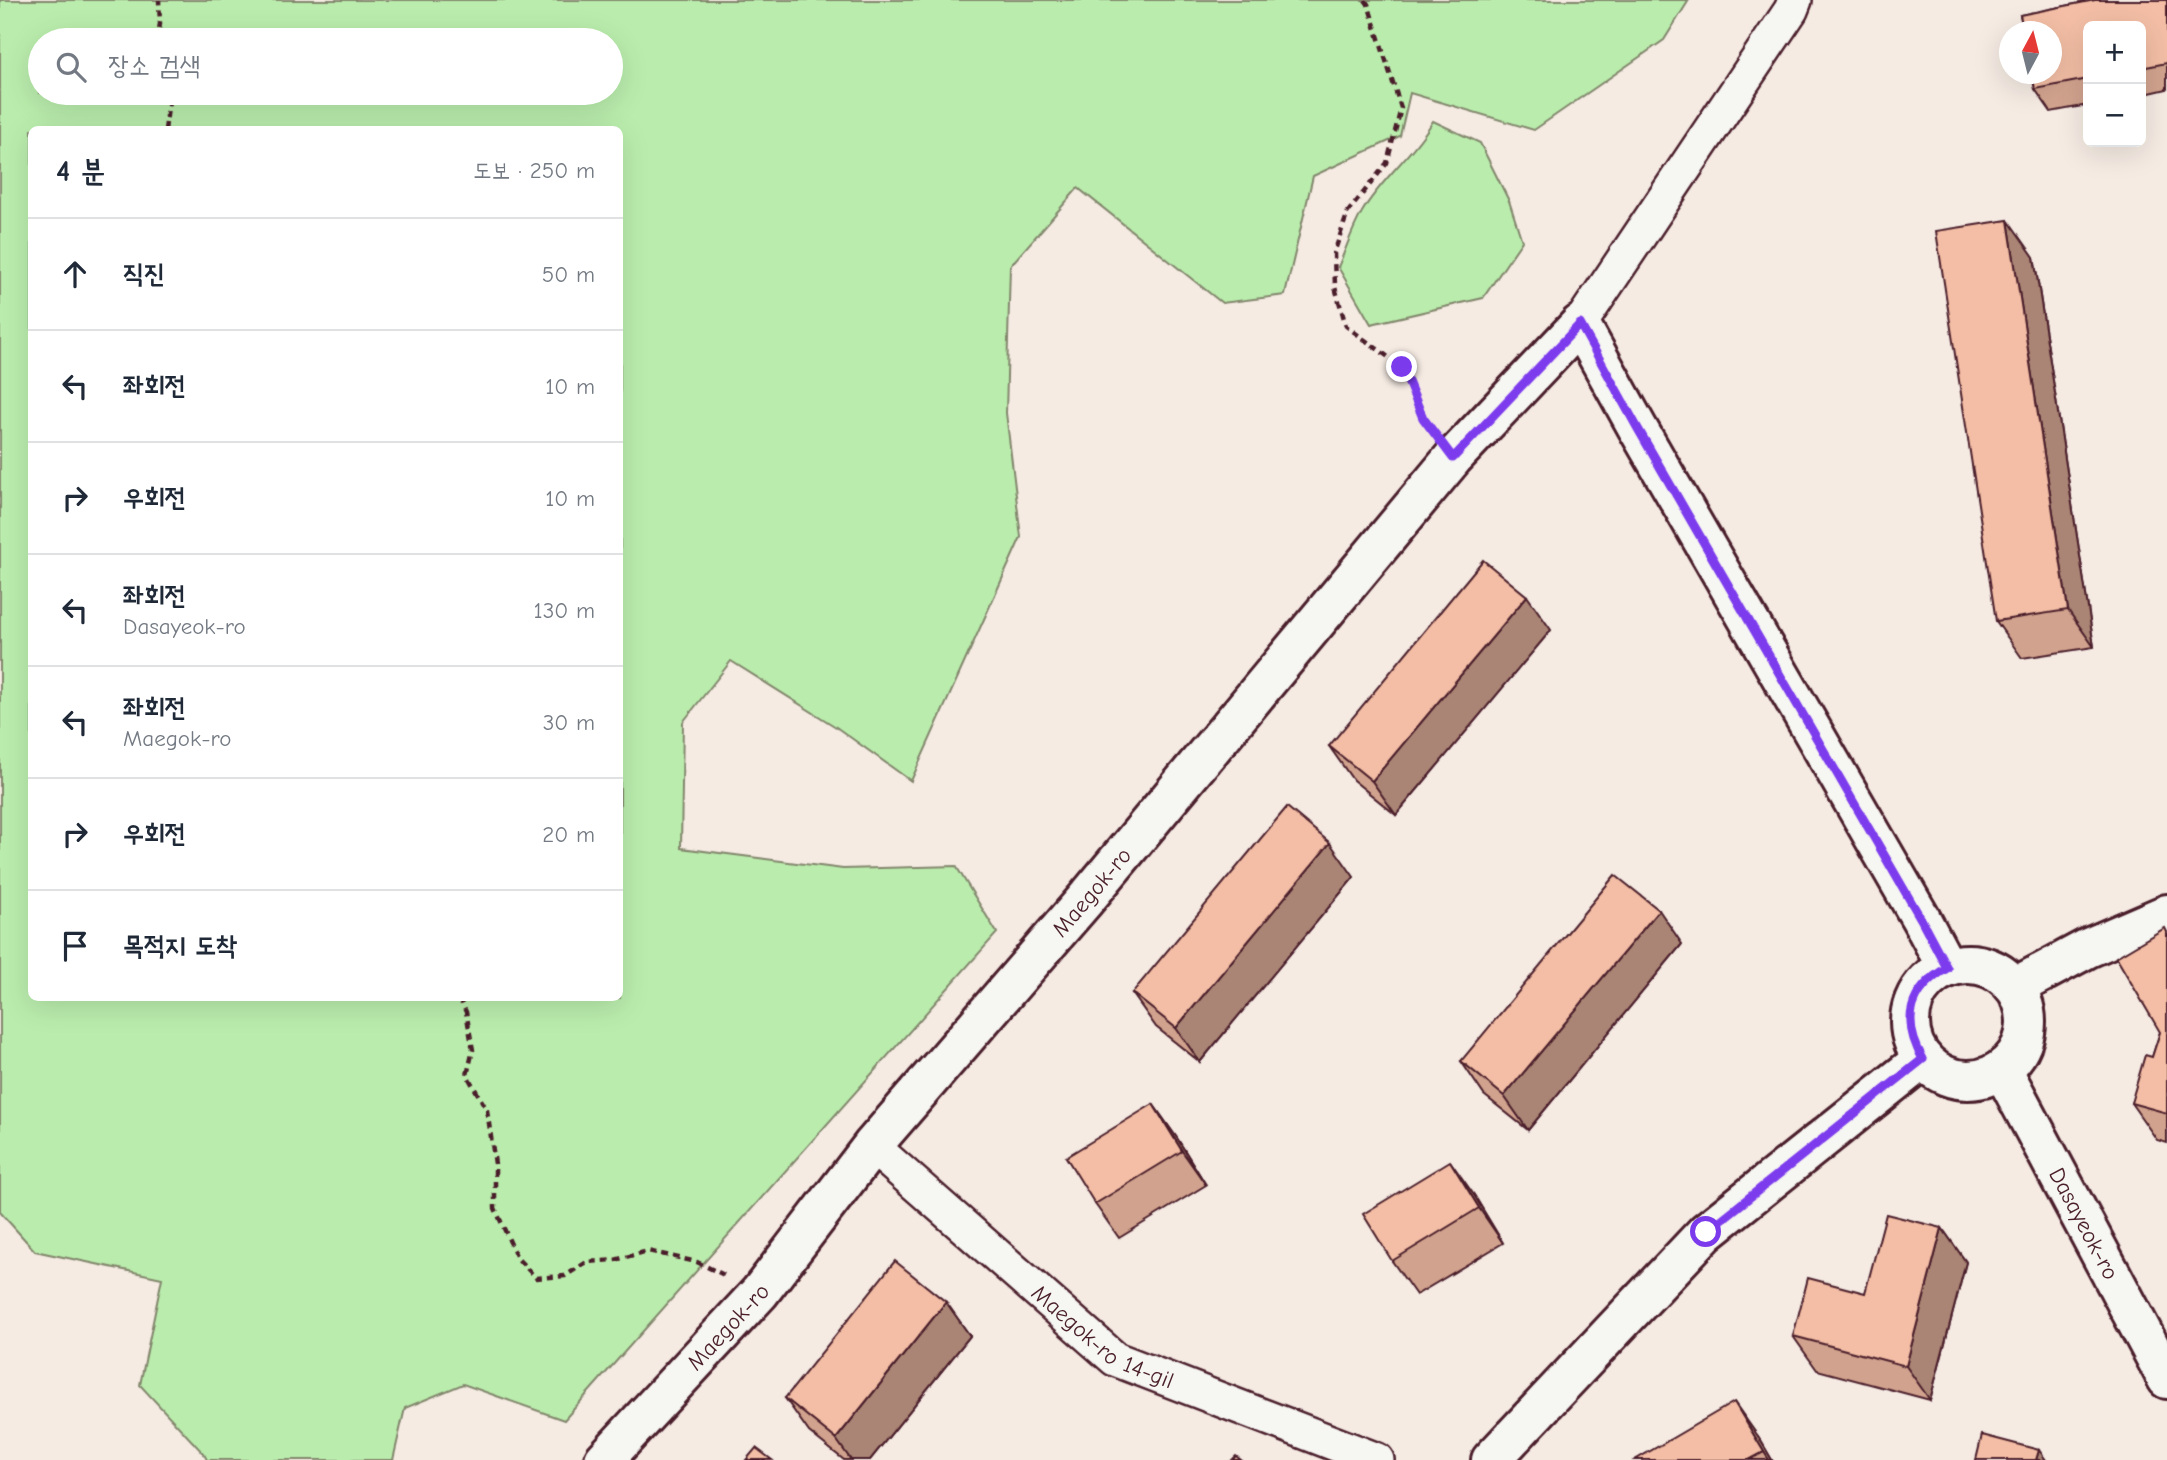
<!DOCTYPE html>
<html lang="ko">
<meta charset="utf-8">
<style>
:root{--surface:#fff;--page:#f2f2f3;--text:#1f2937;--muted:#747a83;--line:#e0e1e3}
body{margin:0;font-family:"Comic Neue","Poor Story",sans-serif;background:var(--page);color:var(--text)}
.controls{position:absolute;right:21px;top:21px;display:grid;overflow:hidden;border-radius:10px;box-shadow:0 7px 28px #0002}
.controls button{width:63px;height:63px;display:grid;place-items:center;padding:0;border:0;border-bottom:2px solid var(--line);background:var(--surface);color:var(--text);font:35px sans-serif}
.compass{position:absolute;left:1999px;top:21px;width:63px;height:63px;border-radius:50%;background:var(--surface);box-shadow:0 7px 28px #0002;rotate:7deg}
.stop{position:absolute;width:21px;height:21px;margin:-16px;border:5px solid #7c3aed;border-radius:50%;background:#fff}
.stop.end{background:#7c3aed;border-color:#fff;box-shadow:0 2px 7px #0008}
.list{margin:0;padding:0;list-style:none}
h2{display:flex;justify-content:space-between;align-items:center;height:91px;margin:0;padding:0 28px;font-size:30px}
h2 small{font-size:23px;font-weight:400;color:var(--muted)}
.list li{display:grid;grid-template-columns:46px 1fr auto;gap:21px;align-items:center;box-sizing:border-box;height:112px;padding:0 28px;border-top:2px solid var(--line)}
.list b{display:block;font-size:26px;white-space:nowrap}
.list p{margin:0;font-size:23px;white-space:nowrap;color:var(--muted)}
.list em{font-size:23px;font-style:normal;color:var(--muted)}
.icon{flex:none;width:38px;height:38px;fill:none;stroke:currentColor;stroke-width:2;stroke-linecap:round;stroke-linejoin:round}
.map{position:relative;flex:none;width:2167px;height:1460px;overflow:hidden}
.search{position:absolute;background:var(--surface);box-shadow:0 7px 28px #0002;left:28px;top:28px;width:595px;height:77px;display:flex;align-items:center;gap:18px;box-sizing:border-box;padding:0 24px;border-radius:38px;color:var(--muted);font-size:26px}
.panel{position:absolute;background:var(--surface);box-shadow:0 7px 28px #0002;left:28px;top:126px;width:595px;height:875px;border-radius:10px}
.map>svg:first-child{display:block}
</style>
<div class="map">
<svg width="2167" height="1460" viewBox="0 0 2167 1460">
<rect width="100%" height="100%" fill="#f5ebe3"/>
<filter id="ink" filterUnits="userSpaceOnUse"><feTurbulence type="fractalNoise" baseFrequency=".0143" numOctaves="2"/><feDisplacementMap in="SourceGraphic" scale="14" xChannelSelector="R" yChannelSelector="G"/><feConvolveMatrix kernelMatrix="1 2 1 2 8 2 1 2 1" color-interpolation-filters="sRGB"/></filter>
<g filter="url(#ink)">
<path fill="#baedad" stroke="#82866c" stroke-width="2" fill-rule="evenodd" d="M 0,0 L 1689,0 L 1664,40 L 1534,130 L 1410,93 L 1400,136 L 1313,176 L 1285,295 L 1222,303 L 1078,188 L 1010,266 L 1006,413 L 1021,537 L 911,781 L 836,727 L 731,661 L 683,722 L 681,848 L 843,869 L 956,866 L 997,933 L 564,1420 L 463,1384 L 405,1408 L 393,1460 L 207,1460 L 204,1454 L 140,1385 L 162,1278 L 35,1251 L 0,1212 ZM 40,40 L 611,40 L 611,93 L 40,93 ZM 32,130 L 620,130 L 620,998 L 32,998 Z
M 1433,121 L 1480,143 L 1509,201 L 1522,241 L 1483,298 L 1371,324 L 1338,267 C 1346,249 1352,229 1362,212 C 1381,179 1413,155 1433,121 Z"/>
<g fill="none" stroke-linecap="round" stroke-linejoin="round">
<g stroke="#4a1f2b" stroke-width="38">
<g id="minor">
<path d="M 1580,324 L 1791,10 L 1795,0"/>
<path id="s1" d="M 872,1146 L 1115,1359 L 1377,1460"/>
</g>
</g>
<g stroke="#4a1f2b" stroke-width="44">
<g id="tertiary">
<circle cx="1968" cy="1022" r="58"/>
<path d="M 2015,987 L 2088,948 L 2167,914"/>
<path id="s2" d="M 2002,1069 L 2167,1379"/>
<path id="s3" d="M 604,1460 L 760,1292 L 872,1146 L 1085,900 L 1453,458 L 1580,324 L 1637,427 L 1921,919 L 1947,968"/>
<path d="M 1491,1460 L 1706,1232 L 1923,1059"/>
</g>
</g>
<path stroke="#4a1f2b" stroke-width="4.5" stroke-dasharray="7 5" stroke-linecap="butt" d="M 1365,0 L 1368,4 L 1401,108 L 1387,163 L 1348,212 L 1334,253 L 1335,287 L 1346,326 L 1402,367 L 1423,418 L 1431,429
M 157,40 L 160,24 L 159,0
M 165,130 L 170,93
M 459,998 L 466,1012 L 473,1050 L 467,1075 L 487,1110 L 495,1164 L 495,1208 L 517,1258 L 536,1278 L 565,1276 L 587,1262 L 615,1260 L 648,1251 L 697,1262 L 724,1275"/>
<use href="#minor" stroke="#f6f6f2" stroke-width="33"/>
<use href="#tertiary" stroke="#f6f6f2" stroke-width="38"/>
</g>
<path fill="#d1a38e" stroke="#4a1f2b" stroke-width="2" d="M 2095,0 L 2167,0 L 2167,89 L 2141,95 L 2141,26 L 2088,26 L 2088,105 L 2051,112 L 2035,89 L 2032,74 L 2052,74 L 2052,32 L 2024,32 L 2020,15 Z
M 2034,257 L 2094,647 L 2022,658 L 1996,621 Z
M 1551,630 L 1396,815 L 1353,780 L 1329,746 Z
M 1354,877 L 1200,1062 L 1156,1027 L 1132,993 Z
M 2167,931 L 2167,1143 L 2157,1140 L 2131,1103 L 2152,1057 L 2160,1032 Z
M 1682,944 L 1528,1130 L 1484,1095 L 1461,1061 Z
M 1153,1104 L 1177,1138 L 1206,1185 L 1119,1238 L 1095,1204 Z
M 1474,1195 L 1503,1243 L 1416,1295 L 1392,1261 Z
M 1942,1228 L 1966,1262 L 1930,1400 L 1817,1370 L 1793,1336 L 1865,1293 Z
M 946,1302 L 970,1336 L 870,1460 L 844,1460 L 809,1432 L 785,1398 Z
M 1758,1436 L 1772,1460 L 1635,1460 Z"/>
<path fill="#aa8574" stroke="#4a1f2b" stroke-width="2" d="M 2008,220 L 2034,257 L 2094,647 L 2068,610 Z
M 1527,596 L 1551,630 L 1396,815 L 1372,781 Z
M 1330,843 L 1354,877 L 1200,1062 L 1176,1028 Z
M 1659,910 L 1682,944 L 1528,1130 L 1504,1096 Z
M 1153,1104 L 1177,1138 L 1206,1185 L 1182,1151 Z
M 1450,1161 L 1474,1195 L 1503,1243 L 1479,1208 Z
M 1942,1228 L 1966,1262 L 1930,1400 L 1906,1366 Z
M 946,1302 L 970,1336 L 870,1460 L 851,1460 L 836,1439 Z
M 1734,1402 L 1758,1436 L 1772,1460 L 1769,1460 L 1764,1452 Z
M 2039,1450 L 2046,1460 L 2036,1460 Z"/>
<path fill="#f3bea5" stroke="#4a1f2b" stroke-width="2" d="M 2095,0 L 2167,0 L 2167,63 L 2141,68 L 2141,26 L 2088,26 L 2088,79 L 2035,89 L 2032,74 L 2052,74 L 2052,32 L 2024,32 L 2020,15 Z
M 2008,220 L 2068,610 L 1996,621 L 1936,231 Z
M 1483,560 L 1527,596 L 1372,781 L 1329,746 Z
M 1287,807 L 1330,843 L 1176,1028 L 1132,993 Z
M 1615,875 L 1659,910 L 1504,1096 L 1461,1061 Z
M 2165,928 L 2167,932 L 2167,1113 L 2131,1103 L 2145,1055 L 2152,1057 L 2160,1032 L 2116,957 Z
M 1153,1104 L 1182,1151 L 1095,1204 L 1066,1157 Z
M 1450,1161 L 1479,1208 L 1392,1261 L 1363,1214 Z
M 1886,1214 L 1942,1228 L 1906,1366 L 1793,1336 L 1808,1278 L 1865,1293 Z
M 895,1261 L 946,1302 L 836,1439 L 785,1398 Z
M 1734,1402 L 1764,1452 L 1749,1460 L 1635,1460 Z
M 1982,1435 L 2039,1450 L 2036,1460 L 1976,1460 Z
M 756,1448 L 772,1460 L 746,1460 Z
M 1236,1456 L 1241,1460 L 1232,1460 Z"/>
</g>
<g fill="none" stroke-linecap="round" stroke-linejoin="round" filter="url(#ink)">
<path stroke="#7c3aed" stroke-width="9" d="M 1402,367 L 1423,418 L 1453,458 L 1580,324 L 1637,427 L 1921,919 L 1947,968 C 1909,990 1901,1021 1923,1059 L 1706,1232"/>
</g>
<g text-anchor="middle" stroke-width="5" stroke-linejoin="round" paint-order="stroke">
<g font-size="23" fill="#4a1f2b" stroke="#f6f6f2">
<text dy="8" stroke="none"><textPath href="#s3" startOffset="749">Maegok-ro</textPath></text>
<text dy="8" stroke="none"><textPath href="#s2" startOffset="175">Dasayeok-ro</textPath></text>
<text dy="8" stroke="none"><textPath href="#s3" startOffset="182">Maegok-ro</textPath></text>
<text dy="8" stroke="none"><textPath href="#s1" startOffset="301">Maegok-ro 14-gil</textPath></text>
</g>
</g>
</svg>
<div class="controls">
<button>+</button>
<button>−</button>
</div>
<svg class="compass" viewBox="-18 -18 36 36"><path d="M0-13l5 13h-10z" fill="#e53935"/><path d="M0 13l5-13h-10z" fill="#747a83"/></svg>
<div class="stop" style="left:1706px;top:1232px"></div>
<div class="stop end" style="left:1402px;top:367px"></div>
<div class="search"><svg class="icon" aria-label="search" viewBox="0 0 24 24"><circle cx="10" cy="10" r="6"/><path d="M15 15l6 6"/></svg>장소 검색</div>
<section class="panel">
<h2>4 분<small>도보 · 250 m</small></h2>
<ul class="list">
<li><svg class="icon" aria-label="ahead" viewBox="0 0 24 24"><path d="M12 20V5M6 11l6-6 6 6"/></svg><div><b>직진</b></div><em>50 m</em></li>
<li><svg class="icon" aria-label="left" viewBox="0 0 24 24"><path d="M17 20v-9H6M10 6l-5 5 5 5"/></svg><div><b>좌회전</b></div><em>10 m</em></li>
<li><svg class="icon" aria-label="right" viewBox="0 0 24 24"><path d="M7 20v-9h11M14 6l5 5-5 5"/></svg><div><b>우회전</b></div><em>10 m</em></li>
<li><svg class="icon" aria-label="left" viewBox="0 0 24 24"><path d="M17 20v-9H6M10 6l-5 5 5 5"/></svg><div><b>좌회전</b><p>Dasayeok-ro</p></div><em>130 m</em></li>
<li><svg class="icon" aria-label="left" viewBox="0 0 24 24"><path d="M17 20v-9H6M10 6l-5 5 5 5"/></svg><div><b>좌회전</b><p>Maegok-ro</p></div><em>30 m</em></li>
<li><svg class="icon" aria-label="right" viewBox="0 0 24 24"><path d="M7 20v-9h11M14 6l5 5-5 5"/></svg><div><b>우회전</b></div><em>20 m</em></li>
<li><svg class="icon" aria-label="arrive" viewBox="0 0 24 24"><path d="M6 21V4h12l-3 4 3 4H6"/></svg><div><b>목적지 도착</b></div></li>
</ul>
</section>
</div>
